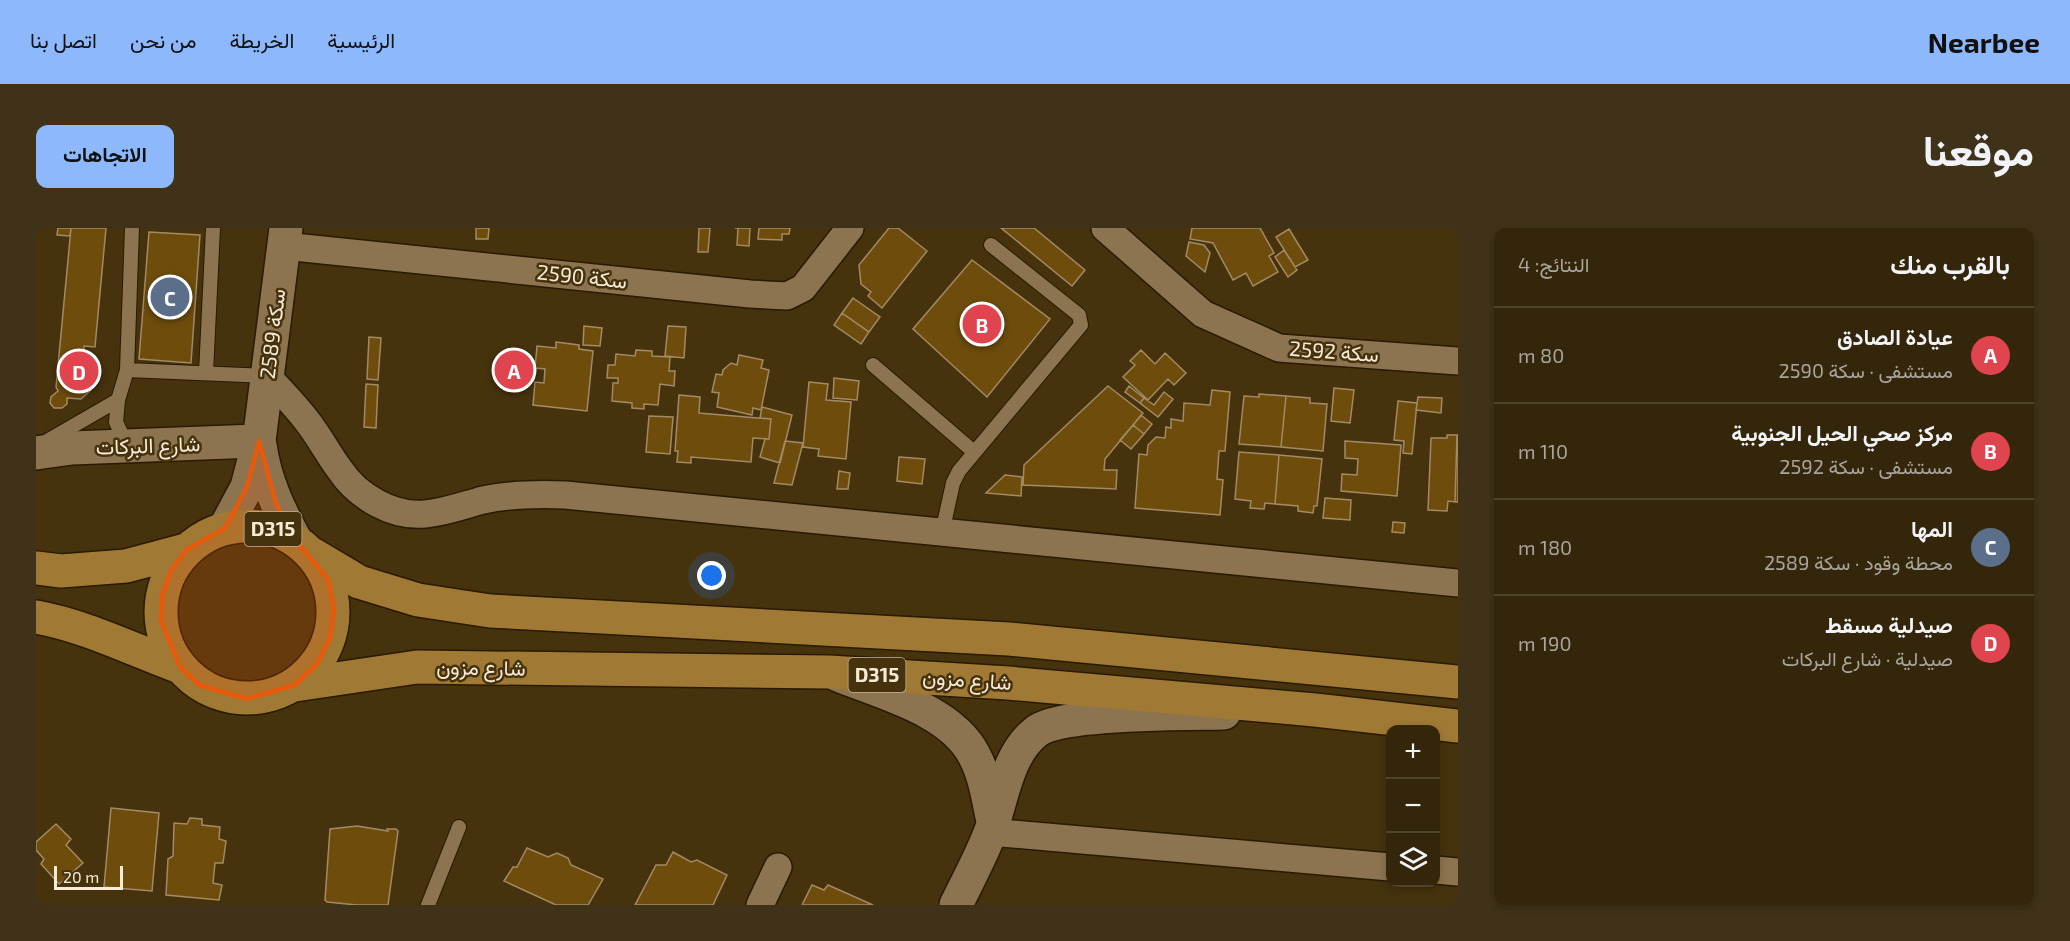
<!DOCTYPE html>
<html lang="ar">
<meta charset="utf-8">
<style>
:root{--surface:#34260a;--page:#3f3218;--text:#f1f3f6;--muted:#a9a59c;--line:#4e432b;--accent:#8db9fc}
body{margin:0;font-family:"Exo 2",Vazirmatn,sans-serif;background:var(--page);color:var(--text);direction:rtl}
.controls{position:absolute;right:18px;bottom:18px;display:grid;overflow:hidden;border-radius:12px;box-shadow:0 3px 9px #0003}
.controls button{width:54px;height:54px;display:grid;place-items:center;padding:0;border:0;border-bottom:2px solid var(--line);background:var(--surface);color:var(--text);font:30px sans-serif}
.scale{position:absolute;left:18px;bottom:15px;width:69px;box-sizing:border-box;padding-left:6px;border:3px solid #f7ead6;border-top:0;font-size:16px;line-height:21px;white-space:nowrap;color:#f7ead6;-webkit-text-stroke:4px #46320d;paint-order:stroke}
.you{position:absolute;left:676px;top:348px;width:21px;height:21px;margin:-15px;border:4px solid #fff;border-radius:50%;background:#1a73e8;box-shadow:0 0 0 9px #1a73e833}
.badge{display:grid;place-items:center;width:39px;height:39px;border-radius:50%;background:var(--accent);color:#fff;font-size:20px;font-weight:700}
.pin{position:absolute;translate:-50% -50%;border:3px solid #fff;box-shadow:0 2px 6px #0006}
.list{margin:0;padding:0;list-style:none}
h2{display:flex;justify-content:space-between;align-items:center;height:78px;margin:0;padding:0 24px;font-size:26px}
h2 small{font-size:20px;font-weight:400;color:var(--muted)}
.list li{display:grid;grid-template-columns:39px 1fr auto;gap:18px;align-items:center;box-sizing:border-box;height:96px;padding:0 24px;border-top:2px solid var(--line)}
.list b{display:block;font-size:22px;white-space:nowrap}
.list p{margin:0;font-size:20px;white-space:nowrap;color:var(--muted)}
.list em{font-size:20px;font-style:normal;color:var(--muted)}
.icon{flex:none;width:33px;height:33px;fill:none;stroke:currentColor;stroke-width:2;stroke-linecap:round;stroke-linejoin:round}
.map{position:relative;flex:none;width:1422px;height:677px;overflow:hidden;direction:ltr;border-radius:12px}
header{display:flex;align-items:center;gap:36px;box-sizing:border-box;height:84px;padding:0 30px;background:var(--accent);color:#111}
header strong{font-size:28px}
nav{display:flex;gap:33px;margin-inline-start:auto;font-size:21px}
.intro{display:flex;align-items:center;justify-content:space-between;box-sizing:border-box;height:144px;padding:0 36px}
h1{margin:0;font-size:42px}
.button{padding:15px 27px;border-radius:12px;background:var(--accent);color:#111;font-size:21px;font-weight:700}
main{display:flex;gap:36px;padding:0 36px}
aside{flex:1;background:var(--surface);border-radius:12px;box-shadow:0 3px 9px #0003}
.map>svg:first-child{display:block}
</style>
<header>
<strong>Nearbee</strong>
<nav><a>الرئيسية</a><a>الخريطة</a><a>من نحن</a><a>اتصل بنا</a></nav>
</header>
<div class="intro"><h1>موقعنا</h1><a class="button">الاتجاهات</a></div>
<main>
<aside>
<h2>بالقرب منك<small>النتائج: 4</small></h2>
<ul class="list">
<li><span class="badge" style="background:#e0444e">A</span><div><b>عيادة الصادق</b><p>مستشفى · سكة 2590</p></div><em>80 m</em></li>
<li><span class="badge" style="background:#e0444e">B</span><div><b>مركز صحي الحيل الجنوبية</b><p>مستشفى · سكة 2592</p></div><em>110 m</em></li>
<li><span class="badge" style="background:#5c6f8a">C</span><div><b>المها</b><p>محطة وقود · سكة 2589</p></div><em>180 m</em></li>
<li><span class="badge" style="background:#e0444e">D</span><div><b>صيدلية مسقط</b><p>صيدلية · شارع البركات</p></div><em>190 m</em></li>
</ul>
</aside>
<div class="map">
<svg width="1422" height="677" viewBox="0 0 1422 677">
<rect width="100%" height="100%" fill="#46320d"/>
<path fill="#6e4d0c" stroke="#a28a65" stroke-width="1.5" d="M 22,0 L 35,0 L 34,8 L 21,7 Z
M 35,0 L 70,0 L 59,119 L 48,118 L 47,127 L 57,138 L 55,162 L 45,171 L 31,170 L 31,176 L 26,180 L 18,180 L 14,175 L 15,169 L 22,163 L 20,159 Z
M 440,0 L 453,0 L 452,11 L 440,11 Z
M 663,0 L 674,0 L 672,24 L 662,24 Z
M 699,0 L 714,0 L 713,18 L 701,17 L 702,0 Z
M 723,0 L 754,0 L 753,6 L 746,6 L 746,12 L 722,11 Z
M 853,0 L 862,0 L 891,23 L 846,80 L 832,68 L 835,64 L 825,56 L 823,37 Z
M 965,0 L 998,0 L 1049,42 L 1036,58 Z
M 1156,0 L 1224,0 L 1238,25 L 1233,28 L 1242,44 L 1217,58 L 1210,45 L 1197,52 L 1177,15 L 1154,11 Z
M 1253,1 L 1272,32 L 1259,39 L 1240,9 Z
M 113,4 L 164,7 L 155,135 L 103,131 Z
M 1153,14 L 1168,17 L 1174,25 L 1169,44 L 1150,28 Z
M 1248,22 L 1261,42 L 1252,49 L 1239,29 Z
M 936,32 L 1014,91 L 951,169 L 877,101 Z
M 817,70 L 844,89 L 833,104 L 806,85 Z
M 806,85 L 833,104 L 825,116 L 798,97 Z
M 548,98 L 566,100 L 564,118 L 547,117 Z
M 632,98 L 650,99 L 648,130 L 629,128 Z
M 333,109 L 345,110 L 342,152 L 331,151 Z
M 520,114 L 543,117 L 543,121 L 557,123 L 551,183 L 497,177 L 499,154 L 508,155 L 509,141 L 499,140 L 501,118 L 520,120 Z
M 600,122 L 616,123 L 616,128 L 634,129 L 633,143 L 639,143 L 638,158 L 624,156 L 622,177 L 608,176 L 608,181 L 596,180 L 596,175 L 576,173 L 577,155 L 582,155 L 582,150 L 571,150 L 572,137 L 579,137 L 580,126 L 599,128 Z
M 1105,122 L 1119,136 L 1129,125 L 1150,145 L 1138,157 L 1132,151 L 1112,172 L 1087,149 L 1099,137 L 1094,133 Z
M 703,127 L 727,132 L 725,140 L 733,142 L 725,182 L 717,180 L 716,187 L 681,179 L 683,165 L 676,164 L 680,146 L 686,147 L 687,142 L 695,135 L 701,137 Z
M 798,150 L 823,153 L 821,172 L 797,170 Z
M 773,154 L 792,156 L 790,172 L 815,174 L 810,231 L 782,228 L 783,221 L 767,219 Z
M 330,156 L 342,157 L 340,200 L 328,199 Z
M 1072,158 L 1107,185 L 1069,231 L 1068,242 L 1081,242 L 1080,261 L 987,257 L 988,237 Z
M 1093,158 L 1108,170 L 1104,175 L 1089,164 Z
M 1298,160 L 1318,162 L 1314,195 L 1295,193 Z
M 1176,162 L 1194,164 L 1189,223 L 1183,223 L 1181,251 L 1187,252 L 1184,287 L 1099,280 L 1103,226 L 1111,227 L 1112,217 L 1120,209 L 1129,210 L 1130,199 L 1135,200 L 1135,191 L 1147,193 L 1148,175 L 1174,177 Z
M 1128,164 L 1137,171 L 1122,189 L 1104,175 L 1108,170 L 1118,177 Z
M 1223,166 L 1250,168 L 1245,219 L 1203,216 L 1208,168 L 1223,169 Z
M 643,167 L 664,169 L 663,185 L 735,191 L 733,211 L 717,210 L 715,234 L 655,229 L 655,235 L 641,234 L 642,223 L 639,223 Z
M 1250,168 L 1274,170 L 1274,175 L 1291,176 L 1287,223 L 1245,219 Z
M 1382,169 L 1406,170 L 1405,185 L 1380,182 Z
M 1362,173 L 1381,175 L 1376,226 L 1367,225 L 1368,213 L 1358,212 Z
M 726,179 L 756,187 L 744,235 L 724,229 L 729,211 L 733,211 L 735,191 L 724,190 Z
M 1105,187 L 1116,196 L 1108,206 L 1097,197 Z
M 613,188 L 637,189 L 634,226 L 610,224 Z
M 1097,197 L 1108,206 L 1095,221 L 1084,212 Z
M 1411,207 L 1421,207 L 1419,274 L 1412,273 L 1411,283 L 1392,282 L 1395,210 L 1411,210 Z
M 1421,207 L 1422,207 L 1422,274 L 1419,274 Z
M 749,213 L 767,215 L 756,257 L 738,255 Z
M 1309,213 L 1365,217 L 1361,268 L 1305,263 L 1306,246 L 1321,247 L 1322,231 L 1309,230 Z
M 1203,224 L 1243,227 L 1239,276 L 1229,275 L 1228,281 L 1214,280 L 1215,273 L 1199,271 Z
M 1243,227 L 1286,231 L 1281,278 L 1278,278 L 1277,285 L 1262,283 L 1262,278 L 1239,276 Z
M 863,229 L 889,231 L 886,256 L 861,253 Z
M 803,243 L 814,245 L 812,261 L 801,261 Z
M 969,247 L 986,249 L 985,268 L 950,265 Z
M 1289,270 L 1315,272 L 1314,292 L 1287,290 Z
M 1357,294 L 1369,295 L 1368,305 L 1356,304 Z
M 75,580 L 123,585 L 116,663 L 68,659 Z
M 154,590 L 166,591 L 166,597 L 184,599 L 183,611 L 190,613 L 187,635 L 179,635 L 177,655 L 186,657 L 183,672 L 130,667 L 132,631 L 137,628 L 138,595 L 151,596 Z
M 20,596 L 35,611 L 30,617 L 47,635 L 23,656 L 5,636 L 8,631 L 0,622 L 0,614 Z
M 321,598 L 352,603 L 351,601 L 360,601 L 362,603 L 352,677 L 321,677 L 291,674 L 289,672 L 294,601 Z
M 491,620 L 512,629 L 521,625 L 532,630 L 535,637 L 567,651 L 552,677 L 520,677 L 468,653 L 477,639 L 481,639 Z
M 637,624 L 655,634 L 661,632 L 691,647 L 677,677 L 599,677 L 620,637 L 630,637 Z
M 776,657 L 788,662 L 792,657 L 837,677 L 766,677 Z"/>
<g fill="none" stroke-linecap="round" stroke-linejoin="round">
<g stroke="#291a01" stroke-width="16">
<path id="lane" d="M 837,137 L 938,224
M 91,142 L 231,148
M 170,145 L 177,0
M 82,172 L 80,194 L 91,218
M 11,213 L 82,172 L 91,142 L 96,0
M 906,305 L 917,255 L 923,243 L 1045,97 L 1043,87 L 955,17
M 392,677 L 423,599"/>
</g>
<g stroke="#291a01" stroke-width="30">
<path id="street" d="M 1069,0 L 1167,86 L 1243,120 L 1422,133
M 248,18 L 714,66 L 751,68 L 767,60 L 814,0
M 231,148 C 245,163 259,177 271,193 C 283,208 292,226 304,242 C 322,269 357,289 389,286 C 410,284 428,277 447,272 C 474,266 501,266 529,267 L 1422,355
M 954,604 L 1354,639
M 1400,642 L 1422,644
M 724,677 L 742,639"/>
</g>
<g stroke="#291a01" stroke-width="36">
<path id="secondary" d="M 224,217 C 229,253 243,282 260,313
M 0,225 L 36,220 L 223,213
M 189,300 L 211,259 L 223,213 L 250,0
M 802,447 C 846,465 915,482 938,527 C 949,547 952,571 957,593
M 920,677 C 932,652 946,627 955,602 C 967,569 971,526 1001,503 C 1028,484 1150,486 1188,485"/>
</g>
<g stroke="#291a01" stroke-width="36">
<path id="primary" d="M125 384a86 86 0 1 1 172 0a86 86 0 1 1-172 0Z
M 276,326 L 323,354 L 382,372 L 454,383 L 973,411 L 1422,454
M 0,340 L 25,343 L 90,338 L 150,322
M 0,389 C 50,398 97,422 144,439
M 259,457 L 381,439 L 793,444 L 972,455 L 1279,482 L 1422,498"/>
</g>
<use href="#lane" stroke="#8c7450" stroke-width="14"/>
<use href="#street" stroke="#8c7450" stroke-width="27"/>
<use href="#secondary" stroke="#8c7450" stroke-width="33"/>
<use href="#primary" stroke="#a07935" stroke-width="33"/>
</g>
<path fill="#e8590c" fill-opacity="0.2" stroke="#e8590c" stroke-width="4.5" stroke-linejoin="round" d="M 223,213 L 240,275 L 260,313 L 292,351 L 298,381 L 294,410 L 281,436 L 259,457 L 211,471 L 163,457 L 144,439 L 125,393 L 126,367 L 135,343 L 150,322 L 189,300 L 211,259 Z"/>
<g text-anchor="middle" stroke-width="5" stroke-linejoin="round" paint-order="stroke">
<g fill="#46320d" stroke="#c2b39a" stroke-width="1.5">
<rect x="208.5" y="284" width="57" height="34" rx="4.5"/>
<rect x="812.5" y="430" width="57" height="34" rx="4.5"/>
</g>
<g font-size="20" font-weight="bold" fill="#f7ead6">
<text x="237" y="308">D315</text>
<text x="841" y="454">D315</text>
</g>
<g font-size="21" fill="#f7ead6" stroke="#46320d">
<text transform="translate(546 49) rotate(6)" y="7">سكة 2590</text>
<text transform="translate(237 106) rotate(-83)" y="7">سكة 2589</text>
<text transform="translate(1298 124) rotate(4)" y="7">سكة 2592</text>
<text transform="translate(112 218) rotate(-2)" y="7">شارع البركات</text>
<text transform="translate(445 440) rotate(1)" y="7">شارع مزون</text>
<text transform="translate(931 452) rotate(4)" y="7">شارع مزون</text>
</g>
</g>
</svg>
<div class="controls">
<button>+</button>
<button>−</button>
<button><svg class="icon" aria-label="layers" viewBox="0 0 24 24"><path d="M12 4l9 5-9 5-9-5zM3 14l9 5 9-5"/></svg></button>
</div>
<div class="scale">20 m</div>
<div class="you"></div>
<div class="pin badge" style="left:478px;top:142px;background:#e0444e">A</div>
<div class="pin badge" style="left:946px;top:96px;background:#e0444e">B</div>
<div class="pin badge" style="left:134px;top:69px;background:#5c6f8a">C</div>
<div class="pin badge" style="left:43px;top:143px;background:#e0444e">D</div>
</div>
</main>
